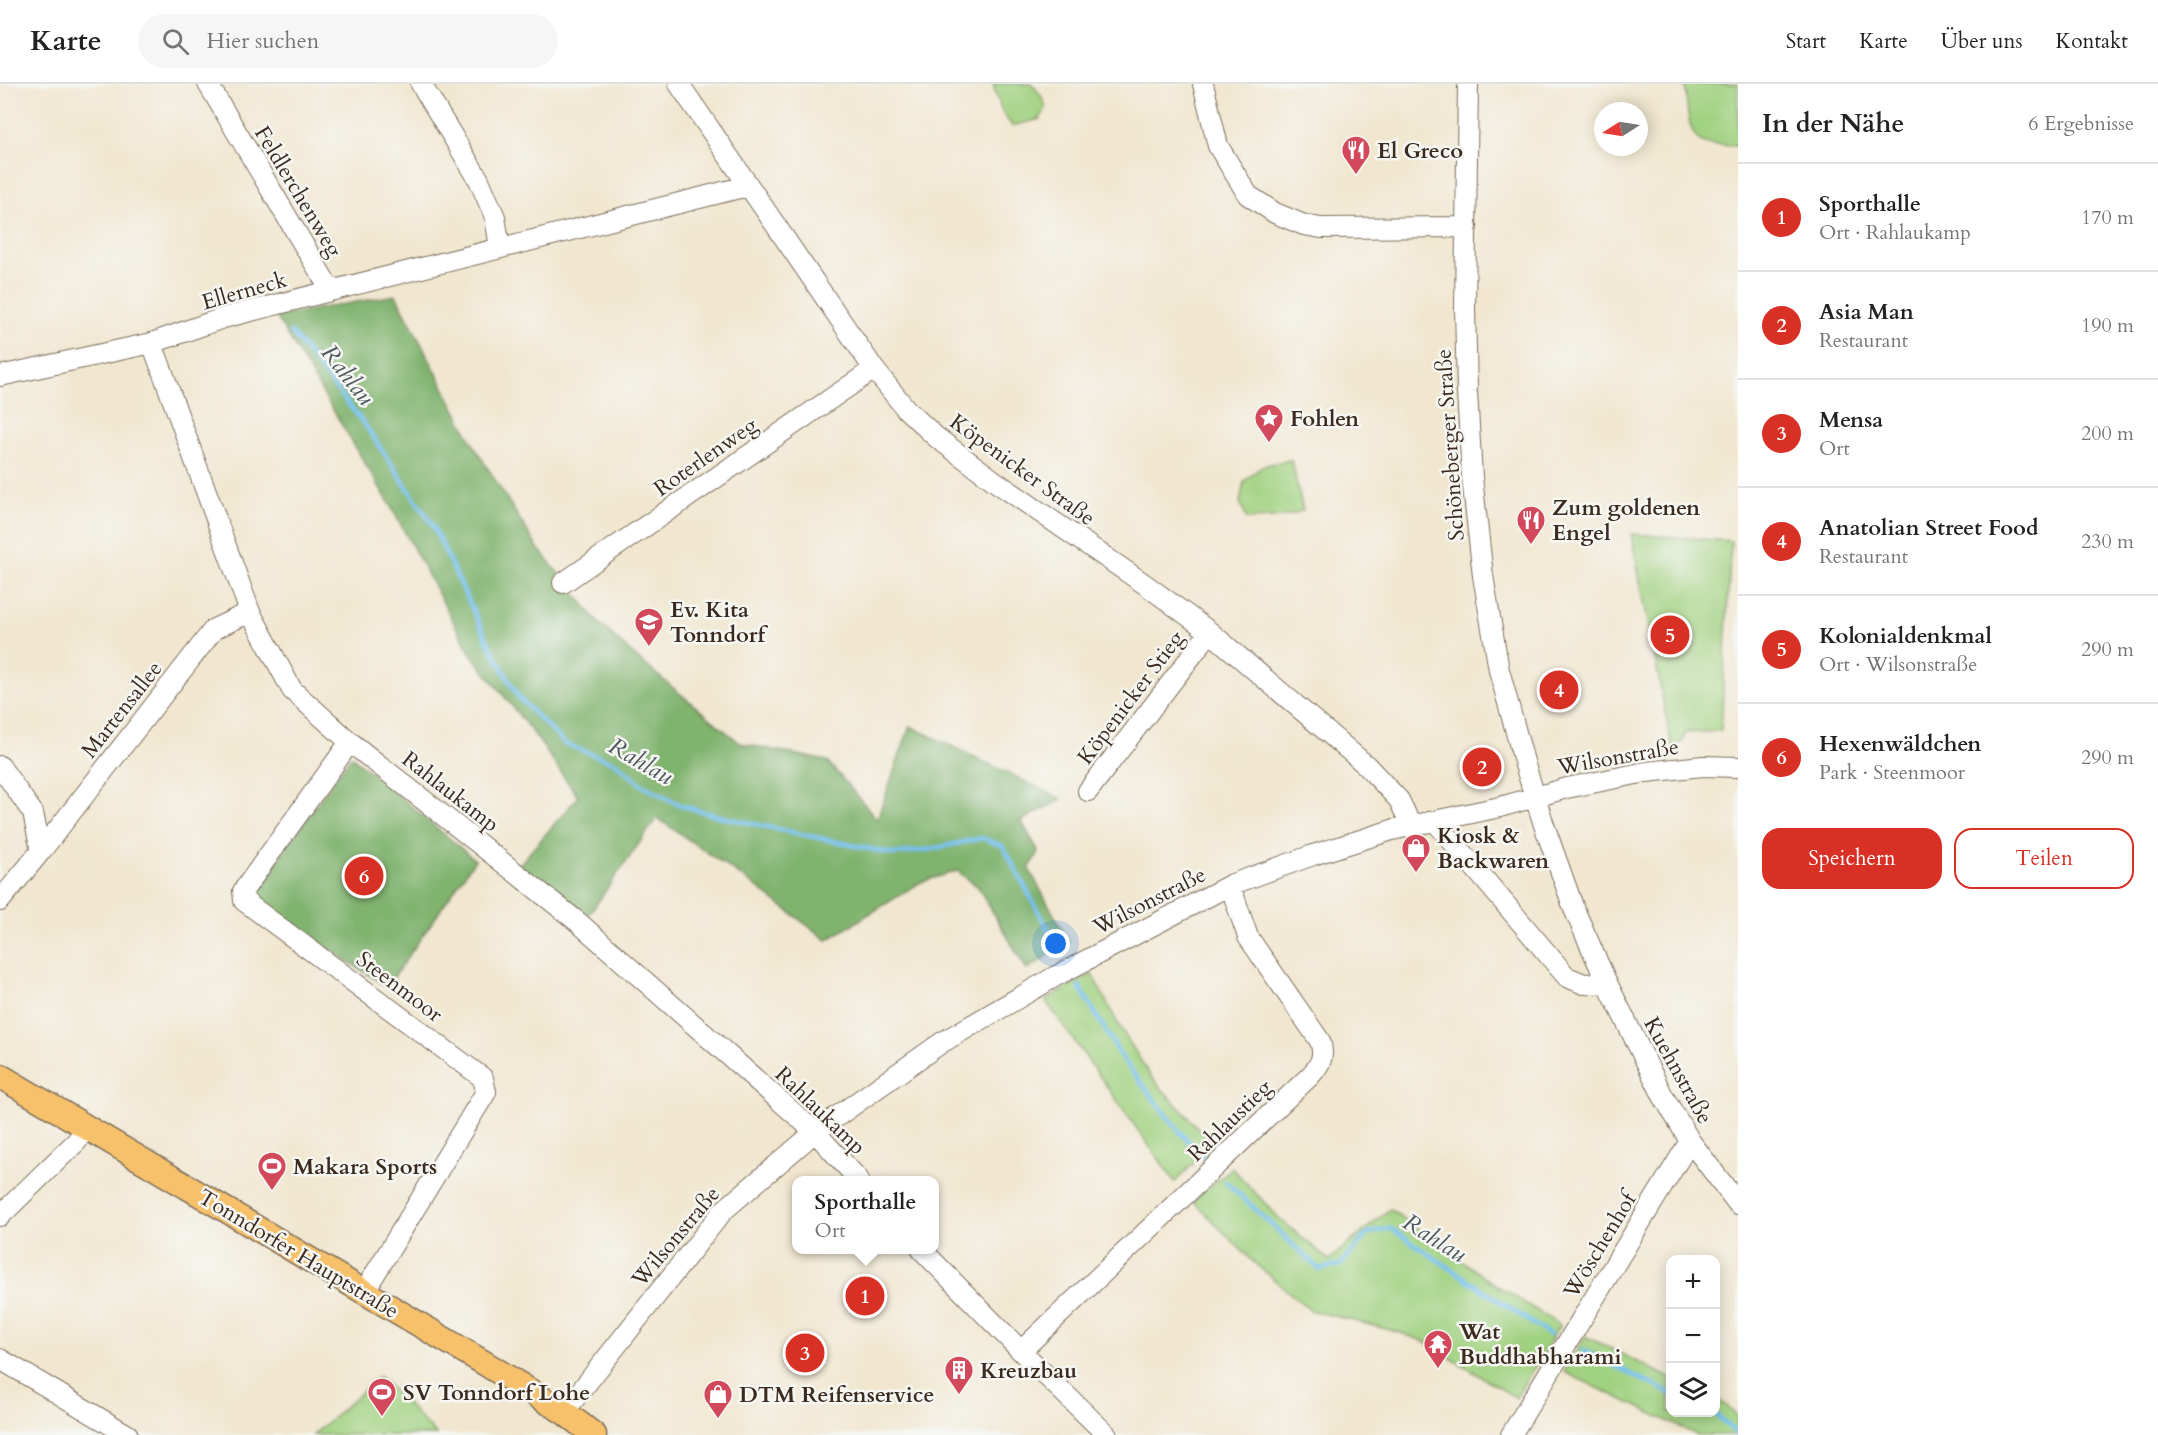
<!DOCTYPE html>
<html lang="de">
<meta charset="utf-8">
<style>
:root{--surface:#fff;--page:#f6f6f6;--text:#222;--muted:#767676;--line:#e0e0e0;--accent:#d93025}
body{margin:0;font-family:Cardo,serif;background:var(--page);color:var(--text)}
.controls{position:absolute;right:18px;bottom:18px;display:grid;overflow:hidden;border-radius:12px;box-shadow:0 3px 15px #0003}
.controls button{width:54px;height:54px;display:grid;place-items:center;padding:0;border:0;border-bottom:2px solid var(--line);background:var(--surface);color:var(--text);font:30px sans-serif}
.compass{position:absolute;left:1594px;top:18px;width:54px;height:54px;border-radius:50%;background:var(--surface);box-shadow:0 3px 15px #0003;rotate:258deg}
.you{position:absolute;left:1056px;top:860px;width:21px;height:21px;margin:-15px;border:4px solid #fff;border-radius:50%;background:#1a73e8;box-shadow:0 0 0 9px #1a73e833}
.badge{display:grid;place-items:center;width:39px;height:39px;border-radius:50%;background:var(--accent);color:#fff;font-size:20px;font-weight:700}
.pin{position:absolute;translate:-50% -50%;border:3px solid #fff;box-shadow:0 2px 6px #0006}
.popup{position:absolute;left:792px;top:1092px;width:147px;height:78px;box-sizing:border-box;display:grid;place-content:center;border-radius:12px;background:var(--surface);filter:drop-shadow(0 2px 4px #0005);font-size:20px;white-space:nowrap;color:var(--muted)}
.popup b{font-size:22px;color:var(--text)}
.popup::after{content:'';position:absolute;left:50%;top:100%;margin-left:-12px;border:12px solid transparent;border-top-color:var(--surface)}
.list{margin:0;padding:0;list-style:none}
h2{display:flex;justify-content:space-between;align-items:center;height:78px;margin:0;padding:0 24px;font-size:26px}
h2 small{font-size:20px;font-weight:400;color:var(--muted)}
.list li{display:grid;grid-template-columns:39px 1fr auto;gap:18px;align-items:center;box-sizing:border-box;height:108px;padding:0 24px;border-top:2px solid var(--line)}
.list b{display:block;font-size:22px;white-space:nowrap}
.list p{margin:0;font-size:20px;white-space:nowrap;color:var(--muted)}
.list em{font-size:20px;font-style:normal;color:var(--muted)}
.actions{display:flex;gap:12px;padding:18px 24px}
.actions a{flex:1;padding:14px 0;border:2px solid var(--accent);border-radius:18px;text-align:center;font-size:21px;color:var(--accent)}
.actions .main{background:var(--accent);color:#fff}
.icon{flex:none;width:33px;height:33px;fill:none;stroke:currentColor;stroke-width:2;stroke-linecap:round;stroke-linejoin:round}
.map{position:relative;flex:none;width:1738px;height:1351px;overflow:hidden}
header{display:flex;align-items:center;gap:36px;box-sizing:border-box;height:84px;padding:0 30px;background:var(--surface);border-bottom:2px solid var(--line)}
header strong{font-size:28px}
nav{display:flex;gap:33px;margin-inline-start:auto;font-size:21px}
.search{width:420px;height:54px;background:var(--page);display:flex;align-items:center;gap:15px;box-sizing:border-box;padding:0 21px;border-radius:33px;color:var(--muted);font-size:22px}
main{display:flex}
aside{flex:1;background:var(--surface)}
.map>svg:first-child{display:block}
</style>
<header>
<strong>Karte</strong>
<div class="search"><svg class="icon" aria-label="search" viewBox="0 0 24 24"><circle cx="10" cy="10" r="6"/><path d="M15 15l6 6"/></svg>Hier suchen</div>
<nav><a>Start</a><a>Karte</a><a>Über uns</a><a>Kontakt</a></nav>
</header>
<main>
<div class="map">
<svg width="1738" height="1351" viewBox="0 0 1738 1351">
<rect width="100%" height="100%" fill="#f6f6f2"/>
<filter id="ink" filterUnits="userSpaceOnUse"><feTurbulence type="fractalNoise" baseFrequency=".0167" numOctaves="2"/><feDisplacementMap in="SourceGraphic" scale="12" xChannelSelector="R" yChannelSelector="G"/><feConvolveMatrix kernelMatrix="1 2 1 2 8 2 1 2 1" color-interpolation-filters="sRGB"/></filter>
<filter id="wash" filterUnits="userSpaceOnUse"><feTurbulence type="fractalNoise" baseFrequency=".008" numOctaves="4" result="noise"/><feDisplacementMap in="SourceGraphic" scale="24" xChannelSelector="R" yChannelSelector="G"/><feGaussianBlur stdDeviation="1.35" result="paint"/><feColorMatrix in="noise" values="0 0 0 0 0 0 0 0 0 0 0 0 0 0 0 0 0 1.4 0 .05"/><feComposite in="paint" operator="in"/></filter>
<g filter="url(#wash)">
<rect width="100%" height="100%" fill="#f1e7d0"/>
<path fill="#a0d180" stroke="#6e7e4f" stroke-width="1.5" d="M 993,0 L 1032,0 L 1042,13 L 1046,24 L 1040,35 L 1012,42 L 1002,28 Z
M 1685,0 L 1738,0 L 1738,62 C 1727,61 1715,62 1705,59 C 1686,55 1687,16 1685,0 Z
M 1291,376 L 1303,426 C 1285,435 1266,434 1247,435 L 1240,418 L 1244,398 L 1262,382 Z
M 1631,450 L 1731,457 L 1721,647 L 1685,649 L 1683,658 L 1672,663 Z
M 1092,890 L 1118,940 L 1151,993 L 1213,1060 L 1175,1098 L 1045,916 Z
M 1232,1084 L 1279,1134 L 1329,1176 L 1390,1125 L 1496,1201 L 1560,1241 L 1516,1314 L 1423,1257 L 1398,1248 L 1310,1226 L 1250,1175 L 1193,1117 Z
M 1585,1252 L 1670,1294 L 1670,1328 L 1716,1328 L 1716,1315 L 1725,1320 L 1738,1333 L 1738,1351 L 1697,1351 L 1564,1288 Z
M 379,1292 L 437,1351 L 313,1351 Z"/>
<path fill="#80b36e" stroke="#5e6e46" stroke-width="1.5" d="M 396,211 L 477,367 L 537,463 L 598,538 L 637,574 L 740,659 L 827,677 L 877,735 L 910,642 L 1062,715 L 1021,737 L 1039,768 L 1029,785 L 1069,858 L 1027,886 L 978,803 L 957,787 L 921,798 L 827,856 L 748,797 L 657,734 L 585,836 L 519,781 L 578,713 L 537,654 L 471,570 L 385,412 L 276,232 Z
M 351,672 L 475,776 L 387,903 L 251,813 Z"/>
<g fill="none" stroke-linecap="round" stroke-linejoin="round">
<path stroke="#74c0ee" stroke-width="4.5" d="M 291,248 L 365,341 L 432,440 L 489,560 L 519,614 L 565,660 L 616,679 L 642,701 L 680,721 L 722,733 L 893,770 L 932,765 L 982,754 L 1003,762 L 1057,862
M 1079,902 L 1124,977 L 1179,1047 L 1205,1075
M 1226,1098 L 1319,1185 L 1340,1181 L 1367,1150 L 1390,1144 L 1550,1251
M 1582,1266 L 1670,1309
M 1711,1328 L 1718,1332 L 1738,1351"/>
</g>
</g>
<g filter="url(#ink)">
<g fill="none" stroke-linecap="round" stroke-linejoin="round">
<g stroke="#7b6c5c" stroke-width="22">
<path id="minor" d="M 208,0 L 331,207
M 421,0 L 479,96 L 495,133 L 500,164
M 679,0 L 874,285 L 906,325 L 936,353 L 996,398 L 1146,501 L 1210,548 L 1366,681 L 1399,716 L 1411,741
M 1203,0 L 1218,62 L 1248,111 L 1275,129 L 1304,141 L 1321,144 L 1467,143
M 1468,0 L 1465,223 L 1467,308 L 1472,393 L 1483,492 L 1499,586 L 1525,681 L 1544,741 L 1574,825 L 1607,899 L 1663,1012 L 1690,1057 L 1738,1120
M 152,259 L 250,528 L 292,606 L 350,658 L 578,838 L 815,1048 L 859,1096
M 0,292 L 152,259 L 223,234 L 747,102
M 563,499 L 874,285
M 350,658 L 243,807 L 244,817 L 483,994 L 486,1008 L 364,1208
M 0,682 L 33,729 L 41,767 L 0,817
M 1088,707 L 1210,548
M 1435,737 L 1567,893 L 1584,900 L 1607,899
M 41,767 L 214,545 L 250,528
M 0,1132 L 77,1057 L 86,1043
M 922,1166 L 1021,1267 L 1107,1351
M 1021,1267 L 1310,992 C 1321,980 1325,972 1320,957 L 1248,853 L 1230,801
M 0,1275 L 128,1351
M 564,1328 L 723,1127 L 815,1048 L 941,959 L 1056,892 L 1230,801 L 1313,771 L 1392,746 L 1500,723 L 1567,704 L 1646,688 L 1703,682 L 1738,683
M 1511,1351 L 1690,1057"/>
</g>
<g stroke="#7b6c5c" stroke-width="27">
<path id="major" d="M 0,992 L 486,1280 L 564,1328 L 594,1351"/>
</g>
<use href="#minor" stroke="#fff" stroke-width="20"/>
<use href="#major" stroke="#f6c16b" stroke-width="24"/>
</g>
</g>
<defs>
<g id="restaurant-pin" transform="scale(1.5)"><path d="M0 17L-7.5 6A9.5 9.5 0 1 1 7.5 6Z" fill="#d1495b" stroke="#f6f6f2"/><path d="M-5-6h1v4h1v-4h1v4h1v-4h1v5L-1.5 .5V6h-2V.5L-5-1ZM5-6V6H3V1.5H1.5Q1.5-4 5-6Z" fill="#fff"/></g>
<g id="sight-pin" transform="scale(1.5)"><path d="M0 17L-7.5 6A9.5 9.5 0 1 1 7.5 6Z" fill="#d1495b" stroke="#f6f6f2"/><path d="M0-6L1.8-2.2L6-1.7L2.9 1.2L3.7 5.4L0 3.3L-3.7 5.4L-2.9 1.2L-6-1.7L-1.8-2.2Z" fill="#fff"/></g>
<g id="school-pin" transform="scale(1.5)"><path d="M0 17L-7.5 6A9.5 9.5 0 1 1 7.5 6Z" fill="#d1495b" stroke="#f6f6f2"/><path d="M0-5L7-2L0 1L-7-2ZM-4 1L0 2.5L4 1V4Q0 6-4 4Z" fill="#fff"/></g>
<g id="shop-pin" transform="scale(1.5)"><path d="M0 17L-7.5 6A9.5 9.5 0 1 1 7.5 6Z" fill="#d1495b" stroke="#f6f6f2"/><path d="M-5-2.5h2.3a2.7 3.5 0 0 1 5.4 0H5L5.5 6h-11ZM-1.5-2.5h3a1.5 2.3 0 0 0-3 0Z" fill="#fff"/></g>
<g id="stadium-pin" transform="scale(1.5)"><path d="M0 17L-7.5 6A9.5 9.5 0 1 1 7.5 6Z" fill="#d1495b" stroke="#f6f6f2"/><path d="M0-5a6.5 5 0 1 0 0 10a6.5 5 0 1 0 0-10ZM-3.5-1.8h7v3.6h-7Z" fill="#fff"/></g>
<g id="temple-pin" transform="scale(1.5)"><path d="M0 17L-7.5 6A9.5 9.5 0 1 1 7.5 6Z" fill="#d1495b" stroke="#f6f6f2"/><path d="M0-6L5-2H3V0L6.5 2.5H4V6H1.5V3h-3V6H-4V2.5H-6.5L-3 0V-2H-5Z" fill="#fff"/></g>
<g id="building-pin" transform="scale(1.5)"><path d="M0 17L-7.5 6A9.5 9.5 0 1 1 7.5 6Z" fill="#d1495b" stroke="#f6f6f2"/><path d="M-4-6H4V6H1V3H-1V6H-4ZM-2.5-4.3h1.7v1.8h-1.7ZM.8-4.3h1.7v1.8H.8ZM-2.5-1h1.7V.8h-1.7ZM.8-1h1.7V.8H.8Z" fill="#fff"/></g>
</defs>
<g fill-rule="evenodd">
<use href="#restaurant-pin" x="1356" y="66"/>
<use href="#sight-pin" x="1269" y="334"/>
<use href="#restaurant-pin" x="1531" y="436"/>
<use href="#school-pin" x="649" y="538"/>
<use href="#shop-pin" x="1416" y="764"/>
<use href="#stadium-pin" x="272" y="1082"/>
<use href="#temple-pin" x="1438" y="1260"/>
<use href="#building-pin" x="959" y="1286"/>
<use href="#stadium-pin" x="382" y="1308"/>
<use href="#shop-pin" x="718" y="1310"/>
</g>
<g text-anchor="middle" stroke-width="5" stroke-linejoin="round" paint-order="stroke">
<g font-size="22" font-weight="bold" fill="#3b2a1e" stroke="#f6f6f2" text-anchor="start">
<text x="1377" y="74">El Greco</text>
<text x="1290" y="342">Fohlen</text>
<text x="1552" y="431">Zum goldenen<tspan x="1552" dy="25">Engel</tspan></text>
<text x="670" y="533">Ev. Kita<tspan x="670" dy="25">Tonndorf</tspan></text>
<text x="1437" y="759">Kiosk &amp;<tspan x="1437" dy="25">Backwaren</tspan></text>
<text x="293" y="1090">Makara Sports</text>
<text x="1459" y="1255">Wat<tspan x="1459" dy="25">Buddhabharami</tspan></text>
<text x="980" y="1294">Kreuzbau</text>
<text x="403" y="1316">SV Tonndorf Lohe</text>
<text x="739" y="1318">DTM Reifenservice</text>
</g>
<g font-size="22" fill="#3b2a1e" stroke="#f6f6f2">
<text transform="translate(299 107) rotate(59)" y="8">Feldlerchenweg</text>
<text transform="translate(244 206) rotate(-16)" y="8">Ellerneck</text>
<text transform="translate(1449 361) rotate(-94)" y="8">Schöneberger Straße</text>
<text transform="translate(705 372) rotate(-35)" y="8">Roterlenweg</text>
<text transform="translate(1023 385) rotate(36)" y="8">Köpenicker Straße</text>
<text transform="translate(1130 613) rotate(-53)" y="8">Köpenicker Stieg</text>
<text transform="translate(121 625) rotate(-52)" y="8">Martensallee</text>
<text transform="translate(1618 672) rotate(-10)" y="8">Wilsonstraße</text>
<text transform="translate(451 707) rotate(38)" y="8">Rahlaukamp</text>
<text transform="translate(1149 816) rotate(-27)" y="8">Wilsonstraße</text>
<text transform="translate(400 902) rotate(37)" y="8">Steenmoor</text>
<text transform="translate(1679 986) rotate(61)" y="8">Kuehnstraße</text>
<text transform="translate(821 1026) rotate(44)" y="8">Rahlaukamp</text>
<text transform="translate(1229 1036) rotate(-44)" y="8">Rahlaustieg</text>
<text transform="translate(675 1152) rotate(-50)" y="8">Wilsonstraße</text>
<text transform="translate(1599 1161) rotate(-59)" y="8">Wöschenhof</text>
<text transform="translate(299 1169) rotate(31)" y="8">Tonndorfer Hauptstraße</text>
</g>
<g font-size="24" font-style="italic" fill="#4c575c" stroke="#f6f6f2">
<text transform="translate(348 291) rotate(52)" y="8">Rahlau</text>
<text transform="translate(641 677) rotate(30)" y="8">Rahlau</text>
<text transform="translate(1435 1154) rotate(32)" y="8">Rahlau</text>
</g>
</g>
</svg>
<div class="controls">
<button>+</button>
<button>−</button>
<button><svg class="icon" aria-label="layers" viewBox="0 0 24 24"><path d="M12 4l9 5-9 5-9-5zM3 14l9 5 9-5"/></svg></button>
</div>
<svg class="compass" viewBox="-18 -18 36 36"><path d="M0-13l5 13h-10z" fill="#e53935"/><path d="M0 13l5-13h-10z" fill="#767676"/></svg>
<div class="you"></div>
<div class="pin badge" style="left:865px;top:1212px">1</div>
<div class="popup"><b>Sporthalle</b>Ort</div>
<div class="pin badge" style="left:1482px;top:683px">2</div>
<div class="pin badge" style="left:805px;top:1269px">3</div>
<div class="pin badge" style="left:1559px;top:606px">4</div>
<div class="pin badge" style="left:1670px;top:551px">5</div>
<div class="pin badge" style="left:364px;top:792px">6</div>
</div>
<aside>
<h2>In der Nähe<small>6 Ergebnisse</small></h2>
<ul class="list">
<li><span class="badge">1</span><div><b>Sporthalle</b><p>Ort · Rahlaukamp</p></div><em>170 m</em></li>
<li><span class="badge">2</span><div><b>Asia Man</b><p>Restaurant</p></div><em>190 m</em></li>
<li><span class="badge">3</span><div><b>Mensa</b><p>Ort</p></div><em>200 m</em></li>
<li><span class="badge">4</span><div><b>Anatolian Street Food</b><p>Restaurant</p></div><em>230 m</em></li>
<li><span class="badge">5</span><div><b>Kolonialdenkmal</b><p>Ort · Wilsonstraße</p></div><em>290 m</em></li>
<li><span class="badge">6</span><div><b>Hexenwäldchen</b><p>Park · Steenmoor</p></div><em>290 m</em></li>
</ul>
<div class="actions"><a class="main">Speichern</a><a>Teilen</a></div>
</aside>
</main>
